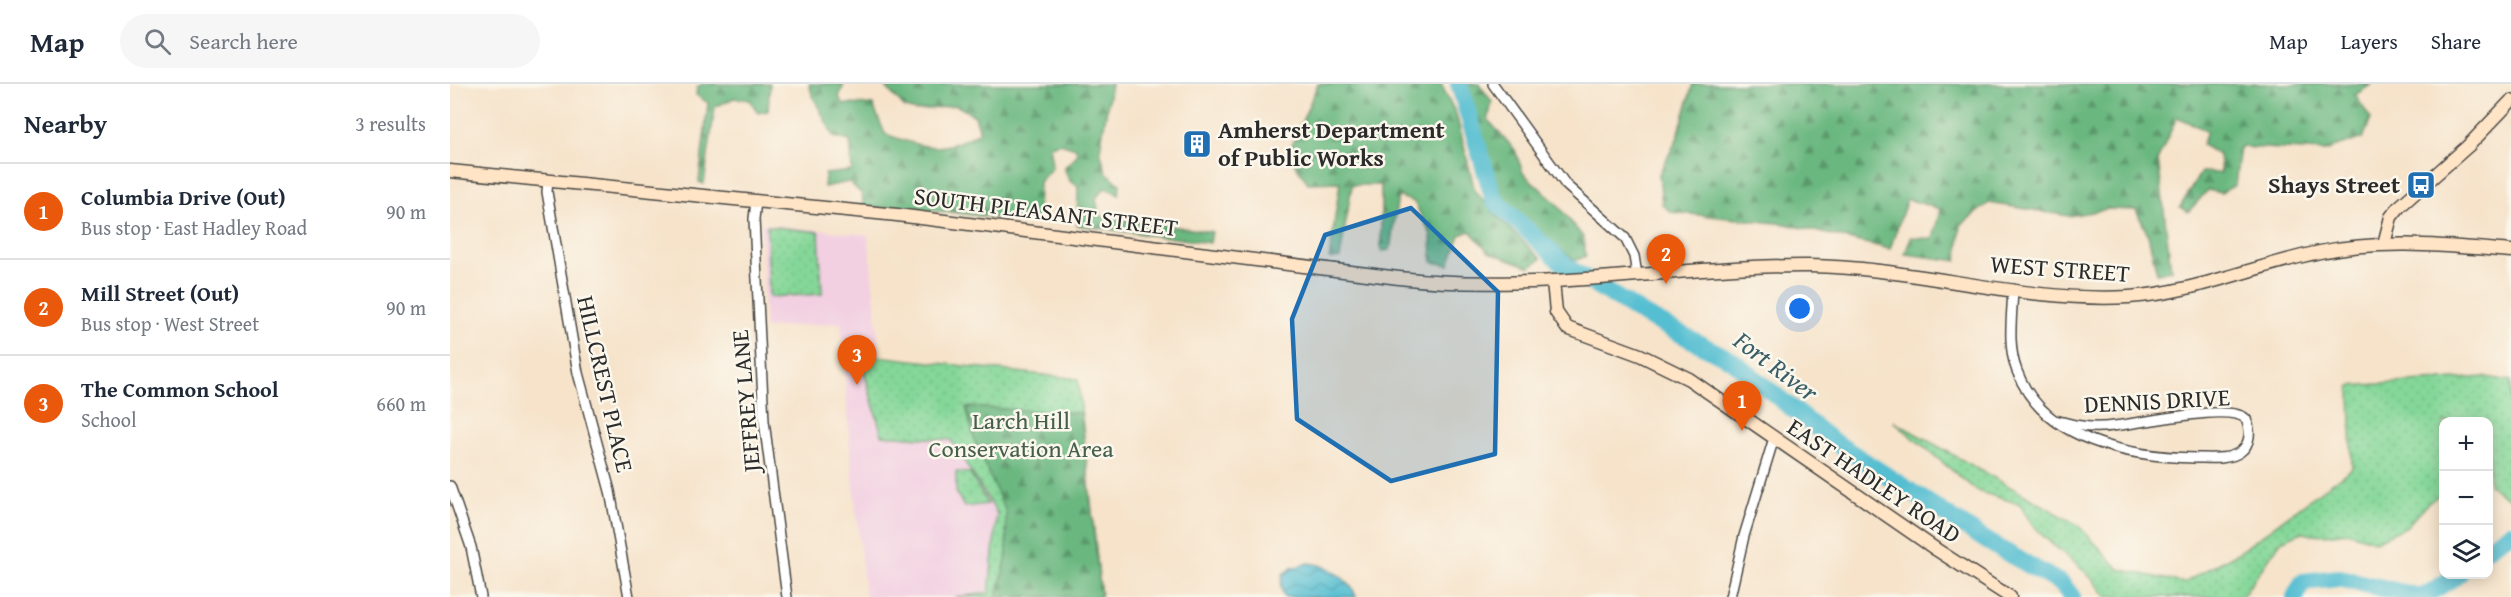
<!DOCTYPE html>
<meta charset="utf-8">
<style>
:root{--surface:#fff;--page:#f6f6f7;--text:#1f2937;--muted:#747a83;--line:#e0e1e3;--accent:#ea580c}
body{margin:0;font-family:"Gentium Book Plus",serif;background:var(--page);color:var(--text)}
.controls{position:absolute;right:18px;bottom:18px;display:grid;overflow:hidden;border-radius:12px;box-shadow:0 3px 15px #0003}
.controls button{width:54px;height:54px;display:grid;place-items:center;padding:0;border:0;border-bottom:2px solid var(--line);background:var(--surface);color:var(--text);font:30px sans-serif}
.you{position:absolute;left:1350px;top:225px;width:21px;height:21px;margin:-15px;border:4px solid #fff;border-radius:50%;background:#1a73e8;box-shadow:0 0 0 9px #1a73e833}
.badge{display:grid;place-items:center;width:39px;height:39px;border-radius:50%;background:var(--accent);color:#fff;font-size:20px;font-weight:700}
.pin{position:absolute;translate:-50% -50px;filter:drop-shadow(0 2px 3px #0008)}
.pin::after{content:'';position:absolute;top:32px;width:21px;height:18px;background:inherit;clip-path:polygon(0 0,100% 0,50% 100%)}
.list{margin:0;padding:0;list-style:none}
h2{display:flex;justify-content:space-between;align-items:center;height:78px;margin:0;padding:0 24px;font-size:26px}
h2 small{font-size:20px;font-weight:400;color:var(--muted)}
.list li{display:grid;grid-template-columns:39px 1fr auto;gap:18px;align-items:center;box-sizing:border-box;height:96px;padding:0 24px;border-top:2px solid var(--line)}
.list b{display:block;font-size:22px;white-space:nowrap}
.list p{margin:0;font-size:20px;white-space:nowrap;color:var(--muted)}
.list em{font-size:20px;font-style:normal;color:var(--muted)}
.icon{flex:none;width:33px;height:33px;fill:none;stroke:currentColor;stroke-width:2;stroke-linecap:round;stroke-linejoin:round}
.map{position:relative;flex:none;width:2061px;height:513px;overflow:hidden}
header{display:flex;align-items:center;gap:36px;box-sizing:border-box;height:84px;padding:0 30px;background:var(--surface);border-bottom:2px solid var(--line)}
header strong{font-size:28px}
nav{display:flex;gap:33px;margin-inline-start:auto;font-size:21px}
.search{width:420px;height:54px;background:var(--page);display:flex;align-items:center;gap:15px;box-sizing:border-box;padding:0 21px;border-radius:33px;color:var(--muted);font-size:22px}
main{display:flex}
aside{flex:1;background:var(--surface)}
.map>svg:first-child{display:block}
</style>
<header>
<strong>Map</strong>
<div class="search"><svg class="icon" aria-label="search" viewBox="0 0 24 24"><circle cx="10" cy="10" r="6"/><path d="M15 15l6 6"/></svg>Search here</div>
<nav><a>Map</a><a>Layers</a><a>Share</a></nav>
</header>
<main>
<aside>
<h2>Nearby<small>3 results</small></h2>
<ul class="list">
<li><span class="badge">1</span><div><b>Columbia Drive (Out)</b><p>Bus stop · East Hadley Road</p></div><em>90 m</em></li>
<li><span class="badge">2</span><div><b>Mill Street (Out)</b><p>Bus stop · West Street</p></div><em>90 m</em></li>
<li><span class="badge">3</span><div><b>The Common School</b><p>School</p></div><em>660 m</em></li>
</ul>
</aside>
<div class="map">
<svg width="2061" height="513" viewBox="0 0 2061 513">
<defs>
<pattern id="grass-dots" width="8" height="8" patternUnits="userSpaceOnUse" patternTransform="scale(1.5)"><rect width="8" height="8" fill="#84d798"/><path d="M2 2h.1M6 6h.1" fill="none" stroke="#72b983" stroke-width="1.8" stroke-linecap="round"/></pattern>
<pattern id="forest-firs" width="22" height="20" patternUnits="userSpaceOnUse" patternTransform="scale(1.5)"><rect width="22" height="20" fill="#6bb880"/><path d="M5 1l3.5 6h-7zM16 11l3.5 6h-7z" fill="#589669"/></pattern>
<pattern id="water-waves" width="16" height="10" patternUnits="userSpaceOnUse" patternTransform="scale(1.5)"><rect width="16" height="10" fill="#55bed1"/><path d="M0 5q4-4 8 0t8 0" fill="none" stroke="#479baa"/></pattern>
</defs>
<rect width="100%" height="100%" fill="#fbf7ec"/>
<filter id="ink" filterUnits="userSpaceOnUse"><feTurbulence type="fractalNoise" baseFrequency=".0167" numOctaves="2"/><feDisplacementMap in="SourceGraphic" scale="12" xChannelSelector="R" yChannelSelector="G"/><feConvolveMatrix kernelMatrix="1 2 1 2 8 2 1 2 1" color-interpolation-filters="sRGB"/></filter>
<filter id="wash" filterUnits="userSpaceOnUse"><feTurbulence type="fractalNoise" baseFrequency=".008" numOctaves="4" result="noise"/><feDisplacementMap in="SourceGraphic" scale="24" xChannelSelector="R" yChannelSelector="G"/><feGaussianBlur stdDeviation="1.35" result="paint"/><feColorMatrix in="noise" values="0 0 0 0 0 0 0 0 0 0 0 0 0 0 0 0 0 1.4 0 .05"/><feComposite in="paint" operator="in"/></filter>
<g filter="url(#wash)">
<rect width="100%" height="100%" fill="#f6e3ca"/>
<path fill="#f2cfe1" d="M 311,140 L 418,151 L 430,272 L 409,271 L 432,350 L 501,356 L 547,429 L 539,510 L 505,513 L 415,513 L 401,376 L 391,239 L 315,244 Z"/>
<path fill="url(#grass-dots)" stroke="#588162" stroke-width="1.5" d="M 317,142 L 369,148 L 372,210 L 319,213 Z
M 409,270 L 628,295 L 651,513 L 505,513 L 539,509 L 547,429 L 501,356 L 432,351 Z
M 2036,293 L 2061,297 L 2061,416 L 2039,401 L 2038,338 L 1994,338 L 1993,408 L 1976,421 L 1956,443 L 1925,457 L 1897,448 L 1875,451 L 1850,449 L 1831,457 L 1792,513 L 1656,513 C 1633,476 1588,460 1570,420 L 1527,407 L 1443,337 L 1628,441 L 1669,485 L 1734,499 L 1791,467 L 1902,384 L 1900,302 Z
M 506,388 L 520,389 L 538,420 L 514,423 L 506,408 Z"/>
<path fill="url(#forest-firs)" stroke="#4b7256" stroke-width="1.5" d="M 253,0 L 320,0 L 318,27 L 308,29 L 300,16 L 284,14 L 265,23 L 254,100 L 249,98 L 258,19 L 246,11 L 247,3 Z
M 359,0 L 394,0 L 389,13 L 393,20 L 423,21 L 435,50 C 478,64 488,71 530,48 L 525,32 L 506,21 L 466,27 L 455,24 L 433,0 L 661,0 L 650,66 L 656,88 L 670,100 L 669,110 L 655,104 L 646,114 L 649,132 L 762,148 L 760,159 L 627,141 L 628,102 L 620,97 L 614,84 L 627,71 L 626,64 L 610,59 L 600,62 L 602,84 L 589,98 L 588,139 L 500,128 L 414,123 L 412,110 L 399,98 L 374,103 L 375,90 L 402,87 L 400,57 L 384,53 L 363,13 Z
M 868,0 L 991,0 L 1006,30 L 1025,107 L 1048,133 L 1091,175 L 1080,183 L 1039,168 L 1020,147 L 1010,151 L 999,181 L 982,178 L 981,151 L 964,118 L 948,112 L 940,166 L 931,167 L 931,101 L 902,101 L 890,174 L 879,175 L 890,98 L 858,99 L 838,70 Z
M 1011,0 L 1029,0 L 1042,18 L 1038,36 L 1065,66 L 1073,89 L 1106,119 L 1133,153 L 1136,172 L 1125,177 L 1046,114 Z
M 1243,0 L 1922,0 L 1905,11 L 1921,35 L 1913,54 L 1875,67 L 1790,63 L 1785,101 L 1771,109 L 1758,106 L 1738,128 L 1730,123 L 1751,88 L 1771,89 L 1769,71 L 1752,61 L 1757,47 L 1727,33 L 1708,75 L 1721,186 L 1707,189 L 1698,151 L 1686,126 L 1658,125 L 1619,132 L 1539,119 L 1511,141 L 1507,177 L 1455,170 L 1461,153 L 1483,155 L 1490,125 L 1457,115 L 1440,165 L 1336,140 L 1221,128 L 1212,120 L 1209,90 L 1227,55 Z
M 516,323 L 631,329 L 651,513 L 547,513 L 557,472 L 556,428 L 526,361 Z"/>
<path fill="url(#water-waves)" stroke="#40747e" stroke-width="1.5" d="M 859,479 C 875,480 902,496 906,513 L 834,513 L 831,503 L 833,490 L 842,484 Z"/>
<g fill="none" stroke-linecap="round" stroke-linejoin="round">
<path stroke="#55bed1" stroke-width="18" d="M 1009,0 L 1044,116 L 1117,183 L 1196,232 L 1283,277 L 1380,355 L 1540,459 L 1612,500 L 1622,513
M 2038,464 L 2061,449
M 1845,513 L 1853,498 L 1889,494 L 1970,513
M 1973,513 L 2009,490"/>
</g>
</g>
<g filter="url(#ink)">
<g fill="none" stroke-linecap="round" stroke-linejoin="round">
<g stroke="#494743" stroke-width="12">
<path id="street" d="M 1043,0 L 1116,101 L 1175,154 L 1184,172 L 1187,191
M 98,96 L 97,108 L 128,289 L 160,407 L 179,513
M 306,117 L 304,135 L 314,337 L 337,513
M 1563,205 C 1562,232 1557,262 1567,287 C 1593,357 1680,373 1746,374 C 1759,374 1779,376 1790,368 C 1801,360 1801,346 1796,335 C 1779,317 1679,343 1651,343 C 1635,344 1620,340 1605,336
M 0,402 L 21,463 L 31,513
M 1280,513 L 1294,452 L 1324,354"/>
</g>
<g stroke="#494743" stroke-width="15">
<path id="secondary" d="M 0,87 L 447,131 L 949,194 C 1086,210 1222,181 1359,182 C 1466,183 1571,219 1679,213 C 1744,209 1806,181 1870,168 C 1934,155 1997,162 2061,167
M 1934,160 L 1941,133 L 1949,123 L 2018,62 L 2061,17
M 1103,197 L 1106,228 L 1117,244 L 1190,271 L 1239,295 L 1487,466 L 1560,513"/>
</g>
<use href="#street" stroke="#fff" stroke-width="9"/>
<use href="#secondary" stroke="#ffe4c6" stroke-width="12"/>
</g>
</g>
<path fill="#1f6fb2" fill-opacity="0.2" stroke="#1f6fb2" stroke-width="4.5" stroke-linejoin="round" d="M 961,124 L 1048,208 L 1045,370 L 941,397 L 847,335 L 842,235 L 875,151 Z"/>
<defs>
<g id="building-square" transform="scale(1.5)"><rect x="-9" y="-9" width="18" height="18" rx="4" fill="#1f6fb2" stroke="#fbf7ec"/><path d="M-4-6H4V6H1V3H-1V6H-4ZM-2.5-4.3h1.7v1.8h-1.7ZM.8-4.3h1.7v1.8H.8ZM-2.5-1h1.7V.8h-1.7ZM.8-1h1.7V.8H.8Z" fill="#fff"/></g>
<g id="bus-square" transform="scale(1.5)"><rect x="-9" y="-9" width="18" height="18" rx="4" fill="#1f6fb2" stroke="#fbf7ec"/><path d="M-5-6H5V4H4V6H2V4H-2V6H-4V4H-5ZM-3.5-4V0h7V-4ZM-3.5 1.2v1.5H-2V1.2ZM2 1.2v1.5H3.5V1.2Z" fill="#fff"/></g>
</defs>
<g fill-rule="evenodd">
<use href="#building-square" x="747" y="60"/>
<use href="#bus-square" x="1971" y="101"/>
</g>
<g text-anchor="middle" stroke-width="5" stroke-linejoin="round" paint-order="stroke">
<g font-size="24" font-weight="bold" fill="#2b2b2b" stroke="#fbf7ec" text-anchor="start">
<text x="768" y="54">Amherst Department<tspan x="768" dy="28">of Public Works</tspan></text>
<text x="1950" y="109" text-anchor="end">Shays Street</text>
</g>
<g font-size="24" fill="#2b2b2b" stroke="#fbf7ec">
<text transform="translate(596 128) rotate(7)" y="8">SOUTH PLEASANT STREET</text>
<text transform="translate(1610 185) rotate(4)" y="8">WEST STREET</text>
<text transform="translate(155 300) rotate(77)" y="8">HILLCREST PLACE</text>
<text transform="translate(296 317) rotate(-95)" y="8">JEFFREY LANE</text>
<text transform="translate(1707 317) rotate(-3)" y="8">DENNIS DRIVE</text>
<text transform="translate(1424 397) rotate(34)" y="8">EAST HADLEY ROAD</text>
</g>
<g font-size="24" fill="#465f4c" stroke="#fbf7ec">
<text x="571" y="345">Larch Hill<tspan x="571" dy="28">Conservation Area</tspan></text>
</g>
<g font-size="26" font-style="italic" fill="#3a5e65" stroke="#fbf7ec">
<text transform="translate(1326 282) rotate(37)" y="9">Fort River</text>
</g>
</g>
</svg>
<div class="controls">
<button>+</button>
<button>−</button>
<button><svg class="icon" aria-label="layers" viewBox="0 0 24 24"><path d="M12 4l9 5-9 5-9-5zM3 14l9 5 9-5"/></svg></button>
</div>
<div class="you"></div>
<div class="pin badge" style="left:1292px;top:347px">1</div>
<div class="pin badge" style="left:1216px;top:200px">2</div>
<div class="pin badge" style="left:407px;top:301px">3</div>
</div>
</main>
